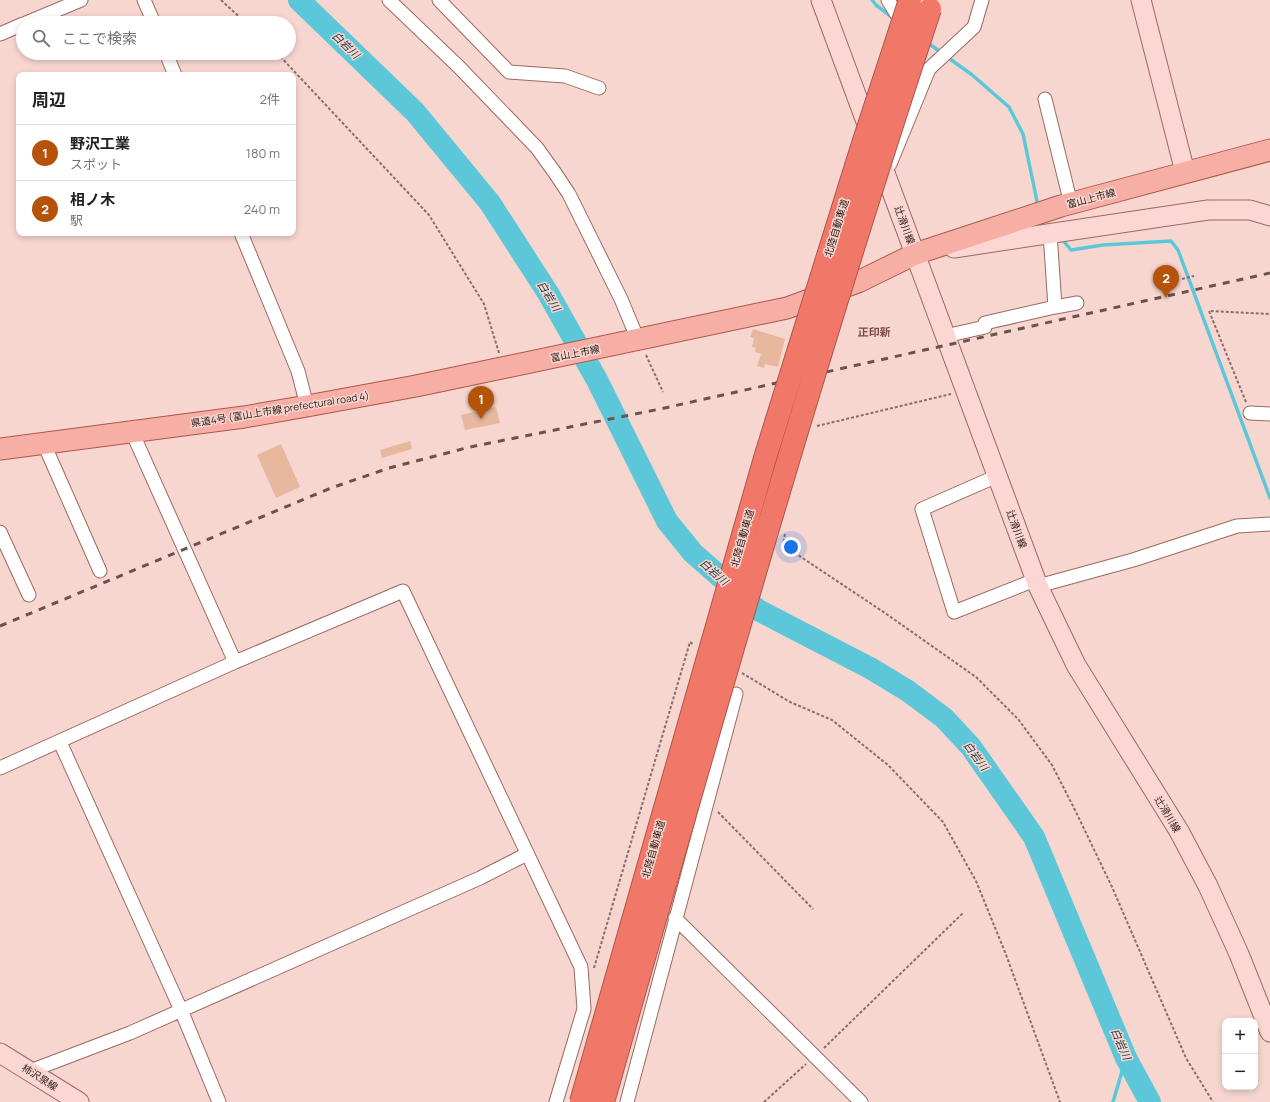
<!DOCTYPE html>
<html lang="ja">
<meta charset="utf-8">
<style>
:root{--surface:#fff;--page:#f6f6f6;--text:#202124;--muted:#757577;--line:#e0e0e0;--accent:#b45309}
body{margin:0;font-family:Manrope,"Noto Sans JP",sans-serif;background:var(--page);color:var(--text)}
.controls{position:absolute;right:12px;bottom:12px;display:grid;overflow:hidden;border-radius:8px;box-shadow:0 2px 6px #0003}
.controls button{width:36px;height:36px;display:grid;place-items:center;padding:0;border:0;border-bottom:1px solid var(--line);background:var(--surface);color:var(--text);font:20px sans-serif}
.you{position:absolute;left:791px;top:547px;width:14px;height:14px;margin:-10px;border:3px solid #fff;border-radius:50%;background:#1a73e8;box-shadow:0 0 0 6px #1a73e833}
.badge{display:grid;place-items:center;width:26px;height:26px;border-radius:50%;background:var(--accent);color:#fff;font-size:13px;font-weight:700}
.pin{position:absolute;translate:-50% -33px;filter:drop-shadow(0 1px 2px #0008)}
.pin::after{content:'';position:absolute;top:21px;width:14px;height:12px;background:inherit;clip-path:polygon(0 0,100% 0,50% 100%)}
.list{margin:0;padding:0;list-style:none}
h2{display:flex;justify-content:space-between;align-items:center;height:52px;margin:0;padding:0 16px;font-size:17px}
h2 small{font-size:13px;font-weight:400;color:var(--muted)}
.list li{display:grid;grid-template-columns:26px 1fr auto;gap:12px;align-items:center;box-sizing:border-box;height:56px;padding:0 16px;border-top:1px solid var(--line)}
.list b{display:block;font-size:15px;white-space:nowrap}
.list p{margin:0;font-size:13px;white-space:nowrap;color:var(--muted)}
.list em{font-size:13px;font-style:normal;color:var(--muted)}
.icon{flex:none;width:22px;height:22px;fill:none;stroke:currentColor;stroke-width:2;stroke-linecap:round;stroke-linejoin:round}
.map{position:relative;flex:none;width:1270px;height:1102px;overflow:hidden}
.search{position:absolute;background:var(--surface);box-shadow:0 2px 6px #0003;left:16px;top:16px;width:280px;height:44px;display:flex;align-items:center;gap:10px;box-sizing:border-box;padding:0 14px;border-radius:22px;color:var(--muted);font-size:15px}
.panel{position:absolute;background:var(--surface);box-shadow:0 2px 6px #0003;left:16px;top:72px;width:280px;height:164px;border-radius:8px}
.map>svg:first-child{display:block}
</style>
<div class="map">
<svg width="1270" height="1102" viewBox="0 0 1270 1102">
<rect width="100%" height="100%" fill="#f8d6d0"/>
<g fill="none" stroke-linecap="round" stroke-linejoin="round">
<path stroke="#5cc7d8" stroke-width="3.5" d="M 872,0 L 876,5 L 893,18
M 928,43 L 942,53
M 947,57 L 971,74 L 1009,107 L 1023,134 L 1038,206
M 1061,238 L 1071,250 L 1103,245 L 1171,241 L 1178,250 L 1270,498
M 1113,1102 L 1126,1058"/>
<path stroke="#5cc7d8" stroke-width="22" d="M 299,0 L 415,112 L 490,203 L 548,293 L 597,380 L 667,521 L 693,553 L 758,610 L 870,668 L 908,691 L 944,718 L 971,747 L 1034,837 L 1126,1058 L 1150,1102"/>
</g>
<path fill="#e7b79e" d="M 753,329 L 785,339 L 778,367 L 765,364 L 764,368 L 757,366 L 761,354 L 755,352 L 756,348 L 752,347 L 754,338 L 750,337 Z
M 496,407 L 500,423 L 465,430 L 461,415 Z
M 410,441 L 412,449 L 382,458 L 380,450 Z
M 281,444 L 300,487 L 276,498 L 257,455 Z"/>
<g fill="none" stroke-linecap="round" stroke-linejoin="round">
<g stroke="#9b6962" stroke-width="15">
<path id="street" d="M 144,0 L 154,23
M 389,0 L 459,67 L 537,148 L 555,173 L 569,194 L 621,299 L 638,340
M 439,0 L 509,72 L 565,76 L 599,88
M 888,0 L 904,26
M 26,23 L 81,0
M 0,34 L 23,24
M 166,53 L 175,75
M 1045,99 L 1071,204
M 890,164 L 929,69 L 974,27 L 982,0
M 241,233 L 298,371 L 307,406
M 1050,233 L 1055,307 L 1077,303
M 954,334 L 985,327 L 985,323 L 1055,307
M 1250,413 L 1270,414
M 132,432 L 235,662
M 44,444 L 100,571
M 997,476 L 922,509 L 954,612 L 1035,580
M 0,532 L 29,595
M 1038,586 L 1133,560 L 1237,526 L 1270,524
M 60,742 L 181,1010 L 219,1102
M 0,768 L 235,662 L 403,591 L 581,967 L 584,1009 L 556,1102
M 675,918 L 861,1102
M 30,1071 L 130,1033 L 480,878 L 527,854
M 627,1102 L 736,694"/>
</g>
<g stroke="#9b6962" stroke-width="21">
<path id="secondary" d="M 821,0 L 1038,586 L 1076,665 L 1179,831 L 1208,886 L 1239,954 L 1270,1032
M 1141,0 L 1185,172
M 954,248 L 1208,210 L 1250,210 L 1270,216
M 0,1053 L 79,1102"/>
</g>
<g stroke="#ac564b" stroke-width="23">
<path id="primary" d="M 0,449 L 244,417 L 307,406 L 416,386 L 787,308 L 858,282 L 915,254 L 1061,206 L 1270,150"/>
</g>
<path stroke="#886e69" stroke-width="2" stroke-dasharray="3 2" stroke-linecap="butt" d="M 221,0 L 246,23
M 277,53 L 429,215 L 484,304 L 499,353
M 1182,279 L 1194,276
M 646,355 L 663,392
M 1246,402 L 1209,311 L 1270,314
M 817,426 L 951,394
M 785,534 L 783,545 L 885,613 L 976,677 L 1018,719 L 1052,765 L 1075,810 L 1112,887 L 1186,1058 L 1213,1102
M 742,673 L 790,702 L 832,720 L 888,765 L 943,822 L 976,881 L 1005,952 L 1060,1102
M 718,812 L 813,909
M 594,968 L 690,642 L 694,645
M 824,1048 L 963,913
M 764,1102 L 806,1064"/>
<use href="#street" stroke="#fff" stroke-width="13"/>
<use href="#secondary" stroke="#fbd6d2" stroke-width="19"/>
<use href="#primary" stroke="#f7aea4" stroke-width="21"/>
<path stroke="#6a524e" stroke-width="3" stroke-dasharray="7 7" stroke-linecap="butt" d="M 0,626 L 331,488 L 389,468 L 470,447 L 660,409 L 1270,273"/>
<g stroke="#ac564b" stroke-width="24" stroke-linecap="butt">
<path id="highway-bridge" d="M 581,1102 L 765,458 L 861,150 L 910,0
M 603,1102 C 707,736 810,370 930,9"/>
</g>
<use href="#highway-bridge" stroke="#f17868" stroke-width="22"/>
</g>
<g text-anchor="middle" stroke-width="3" stroke-linejoin="round" paint-order="stroke">
<g font-size="10" fill="#2b1714" stroke="#f8d6d0">
<text transform="translate(1091 198) rotate(-15)" y="4">富山上市線</text>
<text transform="translate(905 225) rotate(70)" y="4">辻滑川線</text>
<text transform="translate(836 228) rotate(-73)" y="4">北陸自動車道</text>
<text transform="translate(575 353) rotate(-11)" y="4">富山上市線</text>
<text transform="translate(280 409) rotate(-9)" y="4">県道4号 (富山上市線 prefectural road 4)</text>
<text transform="translate(1017 529) rotate(70)" y="4">辻滑川線</text>
<text transform="translate(742 538) rotate(-74)" y="4">北陸自動車道</text>
<text transform="translate(1168 814) rotate(59)" y="4">辻滑川線</text>
<text transform="translate(653 849) rotate(-74)" y="4">北陸自動車道</text>
<text transform="translate(40 1077) rotate(32)" y="4">柿沢泉線</text>
</g>
<g font-size="11" font-style="italic" fill="#224248" stroke="#f8d6d0">
<text transform="translate(346 45) rotate(44)" y="4">白岩川</text>
<text transform="translate(549 296) rotate(59)" y="4">白岩川</text>
<text transform="translate(714 572) rotate(41)" y="4">白岩川</text>
<text transform="translate(976 756) rotate(53)" y="4">白岩川</text>
<text transform="translate(1121 1044) rotate(66)" y="4">白岩川</text>
</g>
<g font-size="11" font-weight="bold" fill="#784a43" stroke="#f8d6d0">
<text x="874" y="336">正印新</text>
</g>
</g>
</svg>
<div class="controls">
<button>+</button>
<button>−</button>
</div>
<div class="you"></div>
<div class="pin badge" style="left:481px;top:419px">1</div>
<div class="pin badge" style="left:1166px;top:298px">2</div>
<div class="search"><svg class="icon" aria-label="search" viewBox="0 0 24 24"><circle cx="10" cy="10" r="6"/><path d="M15 15l6 6"/></svg>ここで検索</div>
<section class="panel">
<h2>周辺<small>2件</small></h2>
<ul class="list">
<li><span class="badge">1</span><div><b>野沢工業</b><p>スポット</p></div><em>180 m</em></li>
<li><span class="badge">2</span><div><b>相ノ木</b><p>駅</p></div><em>240 m</em></li>
</ul>
</section>
</div>
